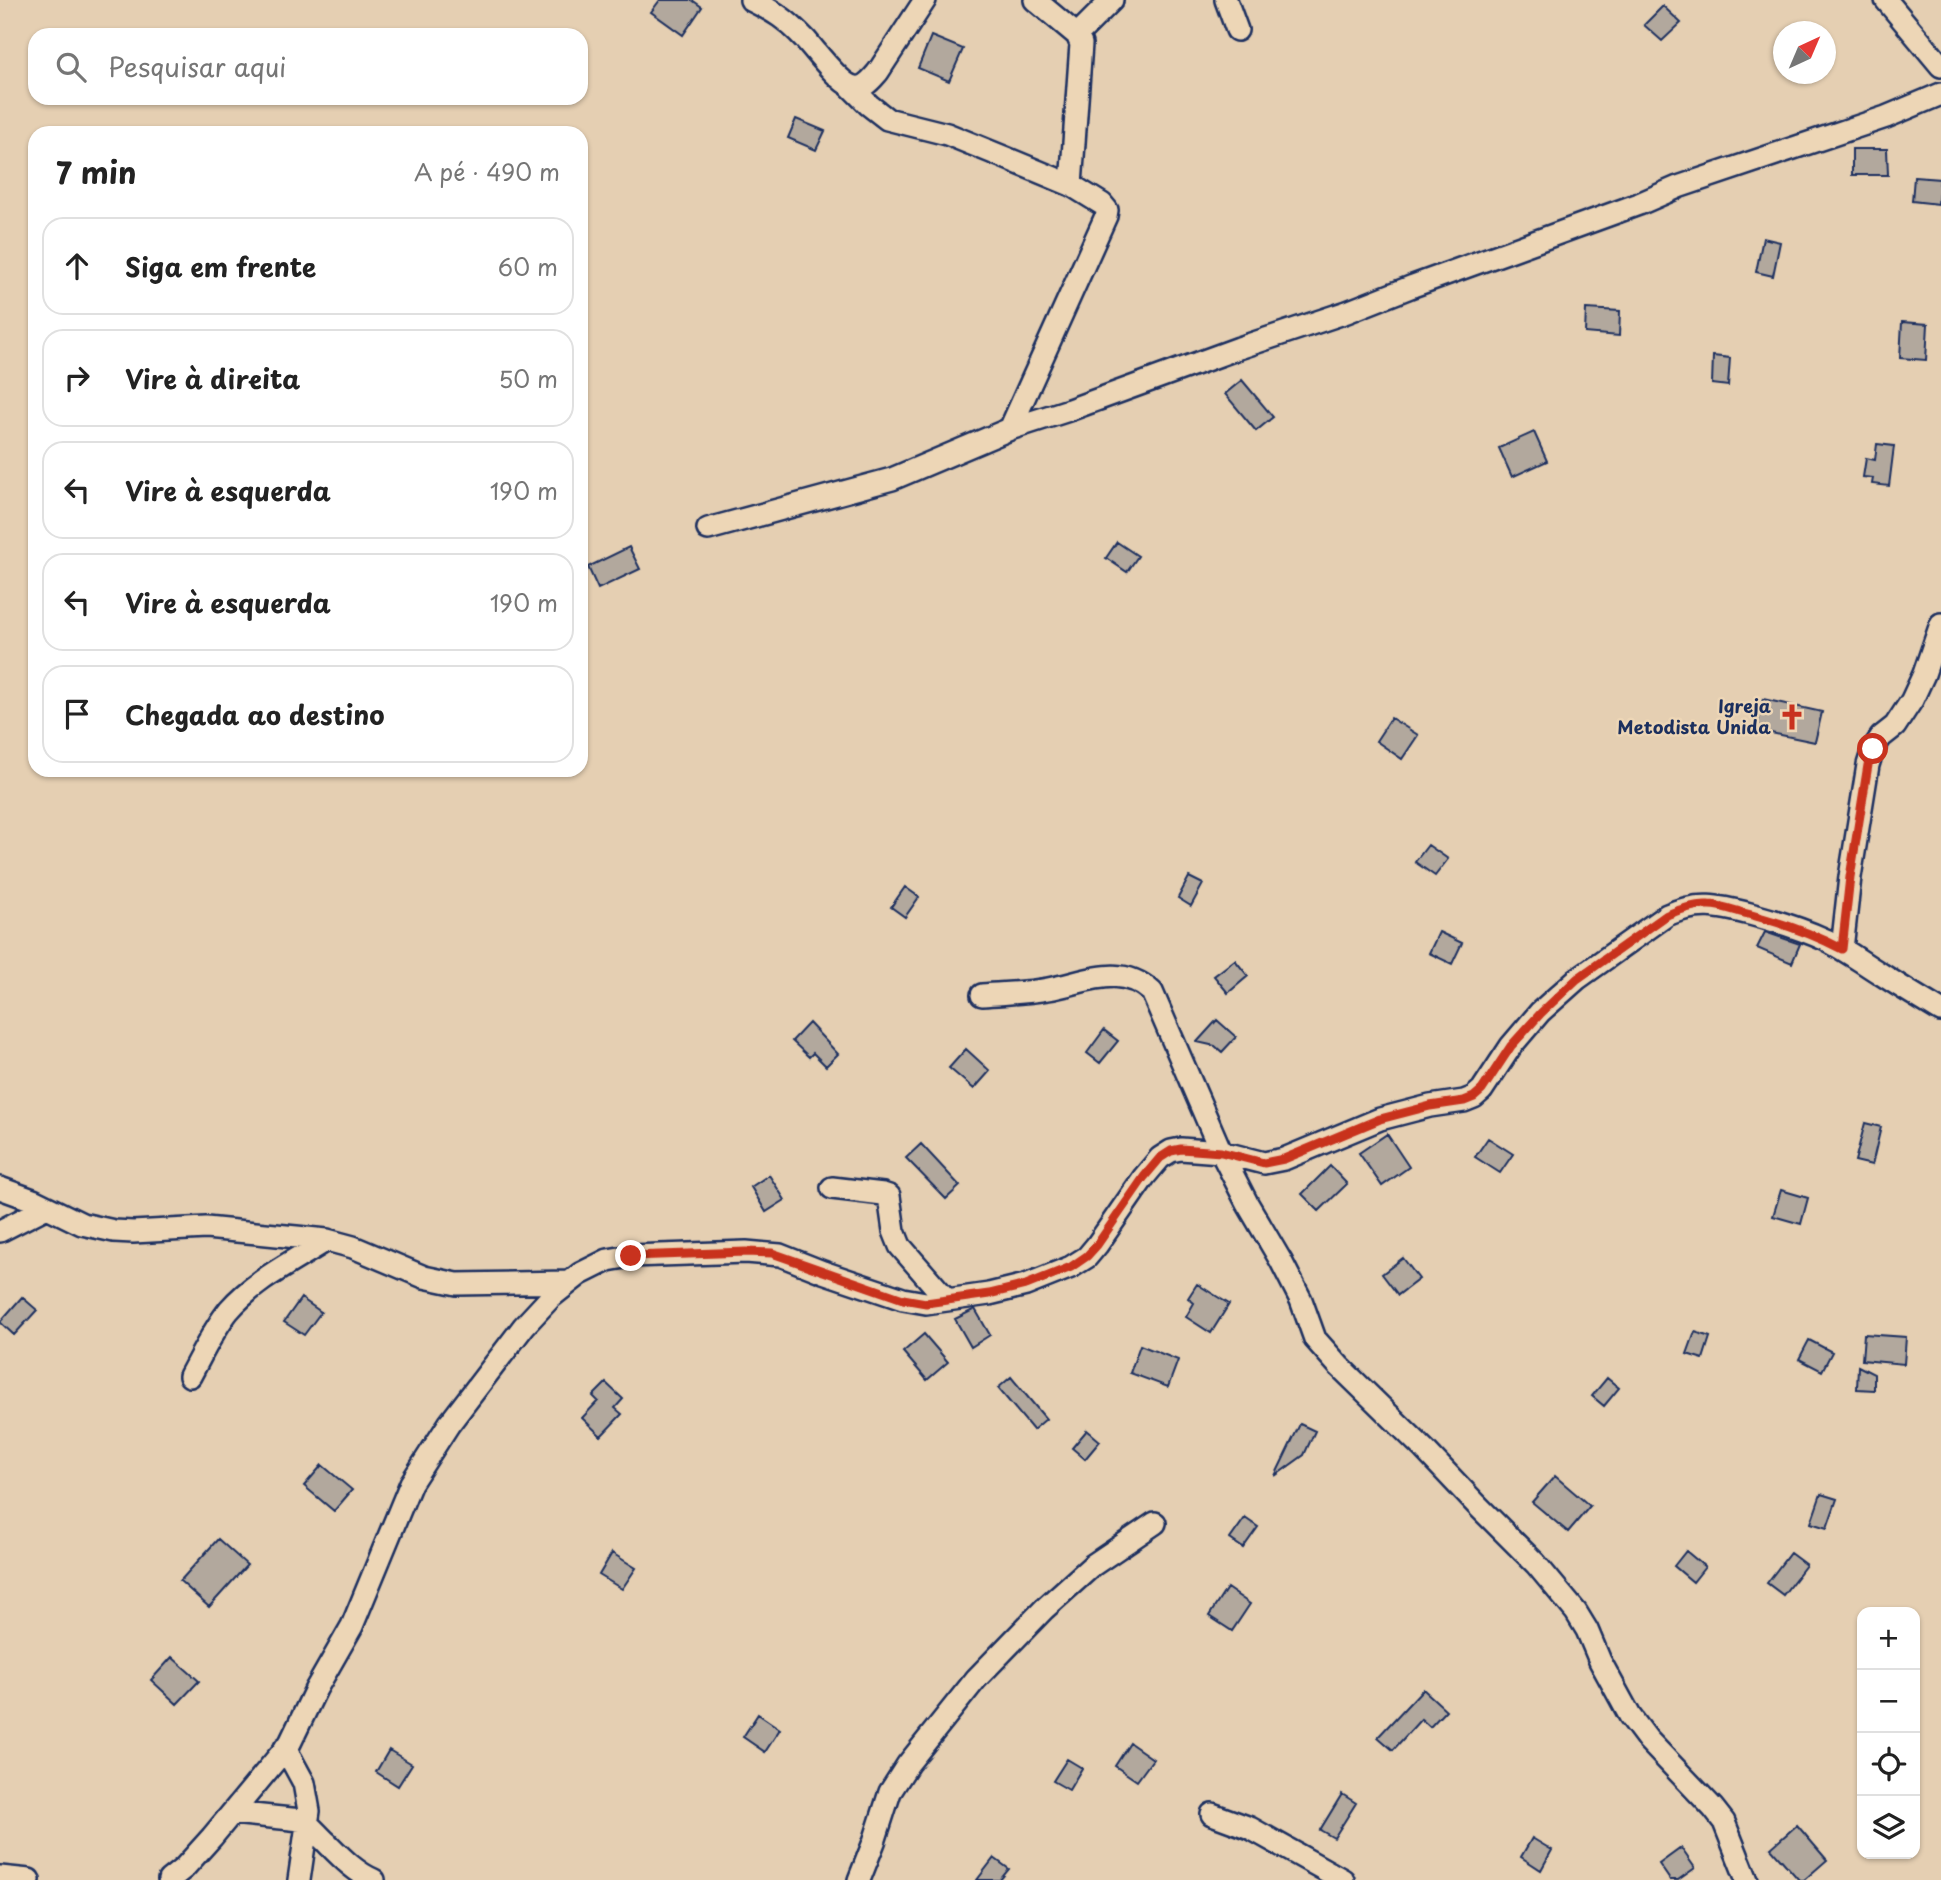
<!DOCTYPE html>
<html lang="pt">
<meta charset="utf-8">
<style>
:root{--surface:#fff;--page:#f6f6f6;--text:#222;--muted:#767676;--line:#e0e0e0}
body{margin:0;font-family:"Playpen Sans",sans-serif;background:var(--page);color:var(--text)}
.controls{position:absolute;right:21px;bottom:21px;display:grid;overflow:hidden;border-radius:14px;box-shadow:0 2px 5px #0004}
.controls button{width:63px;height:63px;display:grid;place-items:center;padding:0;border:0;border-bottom:2px solid var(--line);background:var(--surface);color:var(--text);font:35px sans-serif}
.compass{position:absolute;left:1773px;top:21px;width:63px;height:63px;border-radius:50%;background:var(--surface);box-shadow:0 2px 5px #0004;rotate:44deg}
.stop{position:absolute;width:21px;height:21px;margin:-16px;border:5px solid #c8321e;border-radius:50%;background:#fff}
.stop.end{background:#c8321e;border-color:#fff;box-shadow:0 2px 7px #0008}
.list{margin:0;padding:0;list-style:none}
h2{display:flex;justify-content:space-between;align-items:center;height:91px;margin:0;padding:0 28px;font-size:30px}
h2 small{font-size:23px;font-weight:400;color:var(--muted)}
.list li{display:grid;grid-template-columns:46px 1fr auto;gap:21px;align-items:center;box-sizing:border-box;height:98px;margin:0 14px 14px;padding:0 14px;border:2px solid var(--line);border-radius:21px}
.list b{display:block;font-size:26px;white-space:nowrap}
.list em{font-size:23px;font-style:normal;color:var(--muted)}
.icon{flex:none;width:38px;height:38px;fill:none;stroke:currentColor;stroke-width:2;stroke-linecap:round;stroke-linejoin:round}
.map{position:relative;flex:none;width:1941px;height:1880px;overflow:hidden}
.search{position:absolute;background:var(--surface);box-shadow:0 2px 5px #0004;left:28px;top:28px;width:560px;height:77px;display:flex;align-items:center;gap:18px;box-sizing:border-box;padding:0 24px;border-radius:21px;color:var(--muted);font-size:26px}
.panel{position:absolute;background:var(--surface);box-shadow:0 2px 5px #0004;left:28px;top:126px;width:560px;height:651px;border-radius:21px}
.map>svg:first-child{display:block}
</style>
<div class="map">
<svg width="1941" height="1880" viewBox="0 0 1941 1880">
<rect width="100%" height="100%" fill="#e5cfb2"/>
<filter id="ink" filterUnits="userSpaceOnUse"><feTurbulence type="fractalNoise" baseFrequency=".0143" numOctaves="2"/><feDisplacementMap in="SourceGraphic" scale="14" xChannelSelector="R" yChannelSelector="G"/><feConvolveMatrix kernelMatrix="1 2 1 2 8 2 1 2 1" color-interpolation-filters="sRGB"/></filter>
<g filter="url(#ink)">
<path fill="#b2a89d" stroke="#1b2f5e" stroke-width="2" d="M 660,0 L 692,0 L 702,7 L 683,35 L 651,12 Z
M 1663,6 L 1681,23 L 1662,41 L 1644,25 Z
M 931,36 L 963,49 L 949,81 L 918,68 Z
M 796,119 L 825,131 L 816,150 L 788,138 Z
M 1852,149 L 1887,149 L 1888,175 L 1852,175 Z
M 1914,177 L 1940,179 L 1938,204 L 1912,201 Z
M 1763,238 L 1780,242 L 1773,276 L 1756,272 Z
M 1586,309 L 1620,311 L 1619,336 L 1585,333 Z
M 1902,322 L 1928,324 L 1926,360 L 1900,358 Z
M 1713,356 L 1730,358 L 1728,386 L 1712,384 Z
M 1242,380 L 1273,417 L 1256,431 L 1225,394 Z
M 1534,432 L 1547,461 L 1512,477 L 1499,448 Z
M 1877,444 L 1894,446 L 1889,486 L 1872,484 L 1873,478 L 1863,477 L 1866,458 L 1875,460 Z
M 1117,542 L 1138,556 L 1127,572 L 1106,558 Z
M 629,547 L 640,569 L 598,589 L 588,567 Z
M 1763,699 L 1822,712 L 1815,742 L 1756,730 Z
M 1391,718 L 1418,735 L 1402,759 L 1376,741 Z
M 1428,845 L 1448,859 L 1435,876 L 1415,862 Z
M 1189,877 L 1203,884 L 1191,906 L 1178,898 Z
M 905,887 L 919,897 L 905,917 L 891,907 Z
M 1439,932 L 1462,943 L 1452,964 L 1429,953 Z
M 1765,932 L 1800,944 L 1792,963 L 1757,948 Z
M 1235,960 L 1248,976 L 1228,993 L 1214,976 Z
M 1217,1020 L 1236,1037 L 1222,1052 L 1215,1046 L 1197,1042 Z
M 809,1023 L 838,1054 L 826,1066 L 813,1053 L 809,1057 L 792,1041 Z
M 1104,1030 L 1118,1041 L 1100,1063 L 1087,1053 Z
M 966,1049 L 990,1071 L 974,1089 L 949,1068 Z
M 1865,1123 L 1881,1127 L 1872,1165 L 1855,1161 Z
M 1387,1134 L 1409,1167 L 1382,1186 L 1359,1153 Z
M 1488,1138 L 1513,1154 L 1500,1173 L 1475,1157 Z
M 921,1144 L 960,1186 L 946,1199 L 906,1158 Z
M 1330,1166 L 1347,1184 L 1319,1211 L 1302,1194 Z
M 769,1175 L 785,1200 L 766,1212 L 751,1187 Z
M 1781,1190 L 1808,1198 L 1801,1224 L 1773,1216 Z
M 1403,1258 L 1419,1279 L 1398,1295 L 1382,1274 Z
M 1197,1284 L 1229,1304 L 1211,1333 L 1186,1317 L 1194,1303 L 1188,1298 Z
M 22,1297 L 37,1310 L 14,1335 L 0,1322 Z
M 301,1298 L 321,1312 L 304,1335 L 284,1322 Z
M 975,1309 L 990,1335 L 971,1347 L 955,1319 Z
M 1695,1332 L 1710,1337 L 1703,1359 L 1687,1354 Z
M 924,1334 L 948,1362 L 927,1380 L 903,1352 Z
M 1864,1334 L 1906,1337 L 1904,1364 L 1862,1360 Z
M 1809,1340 L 1832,1352 L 1822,1371 L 1799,1359 Z
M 1140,1345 L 1178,1360 L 1168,1387 L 1130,1373 Z
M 1858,1366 L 1874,1374 L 1874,1390 L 1857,1389 Z
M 1011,1377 L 1046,1419 L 1033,1430 L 998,1388 Z
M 1607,1378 L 1619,1388 L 1604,1406 L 1592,1396 Z
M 606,1383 L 623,1399 L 615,1408 L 622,1414 L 601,1436 L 582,1418 L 598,1401 L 593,1396 Z
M 1300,1424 L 1315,1431 L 1304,1455 L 1275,1476 Z
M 1087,1430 L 1100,1441 L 1085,1459 L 1072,1448 Z
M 322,1465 L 352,1490 L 334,1511 L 304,1486 Z
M 1555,1476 L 1590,1506 L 1568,1532 L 1532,1502 Z
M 1821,1494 L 1837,1499 L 1827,1528 L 1811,1523 Z
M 1245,1518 L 1258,1527 L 1243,1548 L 1230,1539 Z
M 218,1539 L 247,1565 L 209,1607 L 180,1581 Z
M 1686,1551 L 1705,1567 L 1693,1582 L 1674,1566 Z
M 612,1553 L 636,1568 L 622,1589 L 599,1575 Z
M 1790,1553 L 1806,1565 L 1783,1595 L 1767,1583 Z
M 1227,1588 L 1250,1604 L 1232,1631 L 1209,1616 Z
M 172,1657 L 199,1681 L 177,1704 L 151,1680 Z
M 1423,1689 L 1446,1710 L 1430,1727 L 1421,1719 L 1393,1750 L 1378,1737 Z
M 758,1714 L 780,1729 L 765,1752 L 743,1737 Z
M 1130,1743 L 1153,1759 L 1137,1781 L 1115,1766 Z
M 389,1750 L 412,1764 L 398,1786 L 376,1772 Z
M 1067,1759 L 1082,1768 L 1069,1790 L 1053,1781 Z
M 1342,1794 L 1356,1803 L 1334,1838 L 1320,1830 Z
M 1797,1825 L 1827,1860 L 1804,1880 L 1799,1880 L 1771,1848 Z
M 1532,1838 L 1552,1850 L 1541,1870 L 1521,1857 Z
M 1681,1848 L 1695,1868 L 1678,1880 L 1670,1880 L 1659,1864 Z
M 994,1858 L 1009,1869 L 1000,1880 L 977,1880 Z"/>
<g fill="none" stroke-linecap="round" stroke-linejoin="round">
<g stroke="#1b2f5e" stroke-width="26">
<path id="minor" d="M 751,0 C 775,12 786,19 805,39 C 815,50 838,81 851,86 C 863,91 871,80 878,72 L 925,0
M 1035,0 L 1077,35 L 1081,44 L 1071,185
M 1226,0 L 1237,30
M 1886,0 L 1941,66
M 1077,35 L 1112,0
M 850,86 L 869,105 L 887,119 L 947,134 L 1006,158 L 1071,185 L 1102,204 L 1107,210 L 1106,216 L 1010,429
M 708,529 L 892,479 L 1010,429 L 1069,410 L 1239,348 L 1347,312 L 1413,286 L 1639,204 L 1678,187 L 1886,117 L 1941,94
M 1842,949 L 1850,877 L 1868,765 L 1873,749 L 1881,737 L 1895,726 L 1912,700 L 1924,674 L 1941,624
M 982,995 C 1004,993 1026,993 1048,989 C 1085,983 1119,962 1152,992 L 1221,1152 L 1247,1203 L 1281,1261 L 1301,1300 L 1315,1339 L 1339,1366 L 1424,1449 L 1477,1505 L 1536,1564 L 1576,1612 L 1587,1630 L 1600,1661 L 1630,1716 L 1648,1740 L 1713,1808 L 1724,1822 L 1747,1880
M 0,1188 L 33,1200 L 82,1224 L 114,1231 L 133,1232 L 206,1228 L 327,1240 L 353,1247 L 424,1277 L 457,1284 L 567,1282
M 832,1188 L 883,1194 L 889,1196 L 894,1231 L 900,1246 L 947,1300
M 0,1231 L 47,1207
M 190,1376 C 202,1354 213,1330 229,1310 C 255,1280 294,1261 327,1240
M 285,1748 L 304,1783 L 309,1811 L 299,1880
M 232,1813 L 301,1820 C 311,1825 317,1834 326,1842 C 340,1856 356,1873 374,1880
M 1212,1814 L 1250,1828 L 1343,1880
M 0,1877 L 29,1880
M 169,1880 L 184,1868 L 212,1837 L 290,1743 L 316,1689 L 352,1626 L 411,1483 L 449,1424 L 524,1326 L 551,1297 L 580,1274 L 608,1260 L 631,1256 L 746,1252 L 780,1255 L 823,1272 L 903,1299 L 926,1303 L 989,1294 L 1026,1285 L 1071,1267 L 1087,1257 L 1097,1245 L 1144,1177 L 1160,1158 L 1171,1151 L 1181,1149 L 1221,1152 L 1264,1163 L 1284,1159 L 1380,1119 L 1430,1106 L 1464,1101 L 1474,1097 L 1482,1090 L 1511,1046 L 1540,1012 L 1577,979 L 1667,915 C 1698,901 1719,906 1750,914 C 1776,921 1802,929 1826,940 C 1846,950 1863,963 1881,974 C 1901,987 1921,999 1941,1011
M 859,1880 L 874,1842 L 890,1792 L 908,1764 L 976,1679 L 1044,1609 L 1093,1565 L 1155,1523"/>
</g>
<use href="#minor" stroke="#edd6b6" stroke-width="21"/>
</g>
</g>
<g fill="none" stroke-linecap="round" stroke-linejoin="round" filter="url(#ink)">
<path stroke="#c8321e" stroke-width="9" d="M 631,1256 L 746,1252 L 772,1253 L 903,1299 L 926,1303 L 989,1294 L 1026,1285 L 1071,1267 L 1087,1256 L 1097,1245 L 1144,1177 L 1160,1158 L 1171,1151 L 1181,1149 L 1221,1152 L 1264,1163 L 1284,1159 L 1380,1119 L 1430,1106 L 1464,1101 L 1474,1097 L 1482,1090 L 1511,1046 L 1541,1013 L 1577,979 L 1667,915 C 1680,909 1694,904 1709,905 C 1719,905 1730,909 1740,912 C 1776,921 1810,932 1842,949 L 1850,877 L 1868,765 L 1873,749"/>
</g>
<defs>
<g id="church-bare" transform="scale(2.1)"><path d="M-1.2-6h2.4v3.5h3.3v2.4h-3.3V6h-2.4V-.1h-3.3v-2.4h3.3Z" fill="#c8321e" stroke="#edd6b6" stroke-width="2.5" paint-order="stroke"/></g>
</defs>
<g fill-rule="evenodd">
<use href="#church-bare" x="1792" y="717"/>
</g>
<g text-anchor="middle" stroke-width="5" stroke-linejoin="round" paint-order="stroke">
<g font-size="18" font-weight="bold" fill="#1b2f5e" stroke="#edd6b6" text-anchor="end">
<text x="1771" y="713">Igreja<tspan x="1771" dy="21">Metodista Unida</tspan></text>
</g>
</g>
</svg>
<div class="controls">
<button>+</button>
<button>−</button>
<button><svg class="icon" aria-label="locate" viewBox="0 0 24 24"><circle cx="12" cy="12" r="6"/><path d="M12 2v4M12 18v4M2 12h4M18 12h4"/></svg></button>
<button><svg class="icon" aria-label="layers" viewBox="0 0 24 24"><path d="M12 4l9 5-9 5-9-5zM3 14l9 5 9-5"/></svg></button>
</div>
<svg class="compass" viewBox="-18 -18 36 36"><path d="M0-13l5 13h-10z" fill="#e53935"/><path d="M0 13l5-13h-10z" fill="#767676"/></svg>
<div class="stop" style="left:1873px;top:749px"></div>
<div class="stop end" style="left:631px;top:1256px"></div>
<div class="search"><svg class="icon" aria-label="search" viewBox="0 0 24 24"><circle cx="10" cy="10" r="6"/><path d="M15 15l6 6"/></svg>Pesquisar aqui</div>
<section class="panel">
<h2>7 min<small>A pé · 490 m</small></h2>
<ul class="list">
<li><svg class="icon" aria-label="ahead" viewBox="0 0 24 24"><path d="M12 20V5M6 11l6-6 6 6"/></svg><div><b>Siga em frente</b></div><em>60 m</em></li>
<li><svg class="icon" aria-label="right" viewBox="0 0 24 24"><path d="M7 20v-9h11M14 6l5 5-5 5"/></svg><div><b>Vire à direita</b></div><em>50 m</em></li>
<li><svg class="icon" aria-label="left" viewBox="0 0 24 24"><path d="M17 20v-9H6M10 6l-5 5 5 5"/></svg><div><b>Vire à esquerda</b></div><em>190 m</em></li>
<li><svg class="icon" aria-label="left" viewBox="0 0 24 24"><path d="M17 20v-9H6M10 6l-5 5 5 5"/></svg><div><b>Vire à esquerda</b></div><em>190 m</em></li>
<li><svg class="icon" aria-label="arrive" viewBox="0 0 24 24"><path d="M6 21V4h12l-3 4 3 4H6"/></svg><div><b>Chegada ao destino</b></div></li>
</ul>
</section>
</div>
